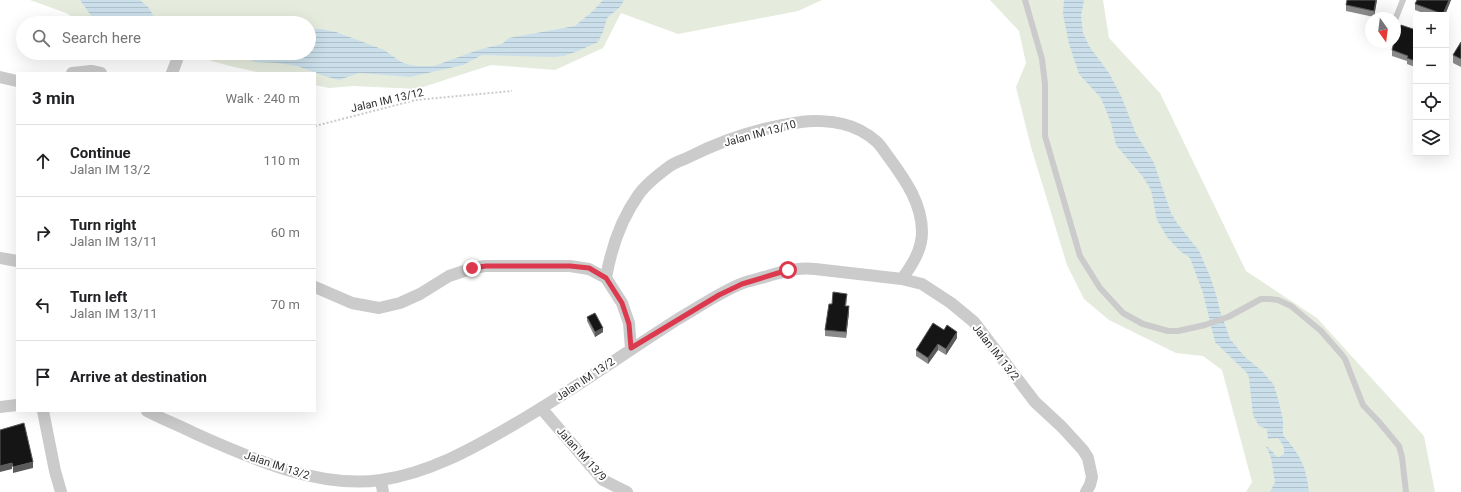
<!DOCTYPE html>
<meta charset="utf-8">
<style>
:root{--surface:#fff;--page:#f6f6f6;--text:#202124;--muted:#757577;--line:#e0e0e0}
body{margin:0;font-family:Roboto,sans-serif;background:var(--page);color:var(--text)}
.controls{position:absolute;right:12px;top:12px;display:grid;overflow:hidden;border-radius:0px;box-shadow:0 4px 16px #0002}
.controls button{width:36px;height:36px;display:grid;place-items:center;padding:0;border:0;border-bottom:1px solid var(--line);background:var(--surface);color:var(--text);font:20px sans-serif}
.compass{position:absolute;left:1365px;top:12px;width:36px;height:36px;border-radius:50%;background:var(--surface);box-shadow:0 4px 16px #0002;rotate:166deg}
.stop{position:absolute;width:12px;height:12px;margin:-9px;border:3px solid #dc394f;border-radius:50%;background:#fff}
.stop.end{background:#dc394f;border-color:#fff;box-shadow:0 1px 4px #0008}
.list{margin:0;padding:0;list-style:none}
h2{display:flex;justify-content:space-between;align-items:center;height:52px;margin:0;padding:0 16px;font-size:17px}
h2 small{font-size:13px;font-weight:400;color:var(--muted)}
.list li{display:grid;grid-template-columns:26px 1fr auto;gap:12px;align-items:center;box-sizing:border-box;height:72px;padding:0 16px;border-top:1px solid var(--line)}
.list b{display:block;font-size:15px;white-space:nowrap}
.list p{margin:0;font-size:13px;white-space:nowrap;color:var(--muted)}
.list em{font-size:13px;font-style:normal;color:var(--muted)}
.icon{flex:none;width:22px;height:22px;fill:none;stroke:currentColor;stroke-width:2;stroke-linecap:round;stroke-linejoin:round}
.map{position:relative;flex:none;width:1461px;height:492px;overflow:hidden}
.search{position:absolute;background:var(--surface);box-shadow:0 4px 16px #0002;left:16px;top:16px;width:300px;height:44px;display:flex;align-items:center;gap:10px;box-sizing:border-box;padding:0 14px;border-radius:22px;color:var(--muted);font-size:15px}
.panel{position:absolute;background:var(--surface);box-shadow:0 4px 16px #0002;left:16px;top:72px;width:300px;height:340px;border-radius:0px}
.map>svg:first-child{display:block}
</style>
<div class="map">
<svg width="1461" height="492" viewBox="0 0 1461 492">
<defs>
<pattern id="water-rules" width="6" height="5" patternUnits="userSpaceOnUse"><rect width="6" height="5" fill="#cadfea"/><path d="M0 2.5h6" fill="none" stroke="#aec0c9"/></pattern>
</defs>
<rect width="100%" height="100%" fill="#fff"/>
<path fill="#e5ebdd" d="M 30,0 L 822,0 L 798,11 L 678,34 L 621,13 L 603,48 L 555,70 L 491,65 L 417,89 L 353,86 L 329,88 L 315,85 L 315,73 L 261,73 L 230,66 L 183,53 L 309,53 L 309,23 L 82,23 L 66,13 Z
M 990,0 L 1103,0 L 1109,38 L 1160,93 L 1246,271 L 1317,318 L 1424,436 L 1435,492 L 1246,492 L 1252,482 L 1222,370 L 1203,356 L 1176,353 L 1109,320 L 1084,299 L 1067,265 L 1031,147 L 1016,87 L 1026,63 L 1019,31 Z"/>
<path fill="url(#water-rules)" d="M 80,0 L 140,0 L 149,8 L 157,23 L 126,23 L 119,16 L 108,20 L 94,20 Z
M 603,0 L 624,0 L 620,7 L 607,18 L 603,32 L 598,42 L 578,51 L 564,56 L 553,57 L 482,55 L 463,65 L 410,77 L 359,73 L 339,80 L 324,76 L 297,66 L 278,63 L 255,62 L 242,56 L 222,53 L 309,53 L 309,29 L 320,29 L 336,32 L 384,50 L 401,62 L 410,65 L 417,66 L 434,66 L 478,50 L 502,44 L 509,38 L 575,26 L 594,10 Z
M 1064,0 L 1084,0 L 1081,16 L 1083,33 L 1089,46 L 1109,73 L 1122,98 L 1136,134 L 1154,163 L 1171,213 L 1177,223 L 1199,251 L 1210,276 L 1217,298 L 1220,311 L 1230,339 L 1245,357 L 1262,371 L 1274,385 L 1279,403 L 1283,420 L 1283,435 C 1300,455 1306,465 1309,492 L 1270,492 L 1275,482 L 1271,458 L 1266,446 L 1270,449 L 1277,457 L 1280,457 L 1284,454 C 1285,447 1282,443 1278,438 L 1268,439 L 1267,429 L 1259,426 L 1253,415 L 1249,378 L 1247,373 L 1215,342 L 1203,293 L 1190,258 L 1180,251 L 1167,237 L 1157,220 L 1151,190 L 1143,177 L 1116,145 L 1111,123 L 1101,98 L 1079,74 L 1069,44 L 1063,14 Z"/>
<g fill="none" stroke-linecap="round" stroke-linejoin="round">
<path stroke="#cbcbcb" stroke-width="2" stroke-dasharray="2 2" stroke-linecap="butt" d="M 315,126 L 416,100 L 512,91"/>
<path stroke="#cbcbcb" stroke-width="6" d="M 1025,0 L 1042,59 L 1045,84 L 1045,136 L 1080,256 L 1100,288 L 1123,313 L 1143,324 L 1168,331 L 1178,331 L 1205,325 L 1228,317 L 1261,299 L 1270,299 L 1278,300 L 1291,306 L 1321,331 L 1342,355 L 1345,359 L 1363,405 L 1379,422 L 1399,446 L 1402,457 L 1406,492
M 1395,20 L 1403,0
M 1385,44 L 1386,42"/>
<path stroke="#cbcbcb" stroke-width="12" d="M 72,73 L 91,71 L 101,73
M 172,73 L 177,60
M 0,77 L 17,81
M 0,258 L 17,261
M 606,278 C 611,249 621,219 639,194 C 647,183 659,174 670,166 C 676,162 683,160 689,157 C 723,140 763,127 801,122 C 813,120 831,121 843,124 C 856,127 868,134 877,142 C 882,147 886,154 890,159 C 906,181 922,204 922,232 C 922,250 912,265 902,279
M 315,287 L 352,303 L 379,308 L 400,303 L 420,294 L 449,276 L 473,268 L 485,266 L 570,266 L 589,269 L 606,278 L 622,303 L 629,323 L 631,349
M 0,407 L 17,405
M 541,408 L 603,480 L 627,492
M 43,411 L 55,471 L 61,492
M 147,411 C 162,419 178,425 194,433 C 250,458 318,489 381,480 C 429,473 472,449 513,425 C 570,392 623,354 678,319 C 699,307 720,292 743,283 C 752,280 762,278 771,275 C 786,271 799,267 815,269 L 902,279 L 922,284 L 951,303 L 974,322 L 1035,402 L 1062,427 L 1083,450 L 1088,458 L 1092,477 L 1090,485 L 1086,492
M 381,480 L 383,492"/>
</g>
<path fill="#8a8a8a" d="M 1377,0 L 1374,17 L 1346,11 L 1346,5 Z
M 1451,0 L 1445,15 L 1429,15 L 1415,10 L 1415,4 Z
M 1416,30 L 1416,65 L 1415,67 L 1407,64 L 1407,61 L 1392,56 L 1392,50 Z
M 1461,42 L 1461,67 L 1453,63 L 1453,55 Z
M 847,300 L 846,306 L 849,312 L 846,338 L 825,336 L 825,330 L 832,304 Z
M 587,317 L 603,332 L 595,337 L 587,321 Z
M 957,338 L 946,355 L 938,350 L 928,364 L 916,356 L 916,350 Z"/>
<path fill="#5b5b5b" d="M 1376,0 L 1377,0 L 1374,17 L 1374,11 Z
M 1449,0 L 1451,0 L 1445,15 L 1443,15 Z
M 1416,59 L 1416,65 L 1415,67 L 1415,61 Z
M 849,306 L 849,312 L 846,338 L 846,332 Z
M 603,328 L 603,332 L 595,337 L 595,332 Z
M 957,332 L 957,338 L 946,355 L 946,349 Z
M 938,344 L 938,350 L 928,364 L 928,358 Z
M 33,462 L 33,468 L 13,473 L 13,467 Z
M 12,463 L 12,469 L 0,472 L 0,466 Z"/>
<path fill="#151515" stroke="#5b5b5b" d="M 1347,0 L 1376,0 L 1374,11 L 1346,5 Z
M 1417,0 L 1449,0 L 1443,14 L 1415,4 Z
M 1401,25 L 1416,30 L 1416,59 L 1415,61 L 1407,58 L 1408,56 L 1392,50 L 1394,42 L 1395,42 L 1395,40 Z
M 1461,42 L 1461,59 L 1453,55 Z
M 833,292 L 847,294 L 845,306 L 849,306 L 846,332 L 825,330 L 829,304 L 832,304 Z
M 595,313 L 603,328 L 595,332 L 587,317 Z
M 933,323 L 944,330 L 947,325 L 957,332 L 946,349 L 938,344 L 928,358 L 916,350 Z
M 24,423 L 33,462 L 13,467 L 12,463 L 0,466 L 0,430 Z"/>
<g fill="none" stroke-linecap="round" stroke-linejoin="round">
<path stroke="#dc394f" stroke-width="5" d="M 472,268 L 486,266 L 570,266 L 589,268 L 606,278 L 622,303 L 629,324 L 631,348 L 719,295 L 742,284 L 788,270"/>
</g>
<g text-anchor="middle" stroke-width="4" stroke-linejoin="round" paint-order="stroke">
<g font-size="11" fill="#2e2e2e" stroke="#fff">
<text transform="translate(387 100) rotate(-13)" y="4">Jalan IM 13/12</text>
<text transform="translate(760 133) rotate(-15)" y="4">Jalan IM 13/10</text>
<text transform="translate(996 352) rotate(52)" y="4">Jalan IM 13/2</text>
<text transform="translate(585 379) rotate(-34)" y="4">Jalan IM 13/2</text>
<text transform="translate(582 454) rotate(48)" y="4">Jalan IM 13/9</text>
<text transform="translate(277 465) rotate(18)" y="4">Jalan IM 13/2</text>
</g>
</g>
</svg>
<div class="controls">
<button>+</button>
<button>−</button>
<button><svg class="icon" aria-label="locate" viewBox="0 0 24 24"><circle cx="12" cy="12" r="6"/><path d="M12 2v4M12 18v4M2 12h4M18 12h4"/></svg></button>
<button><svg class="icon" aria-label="layers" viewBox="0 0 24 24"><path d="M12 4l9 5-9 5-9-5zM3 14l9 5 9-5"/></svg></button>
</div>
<svg class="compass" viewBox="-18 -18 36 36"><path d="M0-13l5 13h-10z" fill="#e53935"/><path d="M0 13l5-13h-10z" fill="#757577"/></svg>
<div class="stop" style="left:788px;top:270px"></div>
<div class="stop end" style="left:472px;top:268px"></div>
<div class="search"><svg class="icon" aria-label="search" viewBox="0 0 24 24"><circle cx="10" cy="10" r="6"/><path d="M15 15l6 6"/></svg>Search here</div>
<section class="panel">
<h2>3 min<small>Walk · 240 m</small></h2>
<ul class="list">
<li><svg class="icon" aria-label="ahead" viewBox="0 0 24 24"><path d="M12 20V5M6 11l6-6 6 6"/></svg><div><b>Continue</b><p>Jalan IM 13/2</p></div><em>110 m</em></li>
<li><svg class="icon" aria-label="right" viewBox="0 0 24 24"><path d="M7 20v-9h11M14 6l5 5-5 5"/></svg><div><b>Turn right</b><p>Jalan IM 13/11</p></div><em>60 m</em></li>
<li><svg class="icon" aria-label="left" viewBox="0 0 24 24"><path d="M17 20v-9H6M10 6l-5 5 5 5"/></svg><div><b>Turn left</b><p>Jalan IM 13/11</p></div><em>70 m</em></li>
<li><svg class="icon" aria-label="arrive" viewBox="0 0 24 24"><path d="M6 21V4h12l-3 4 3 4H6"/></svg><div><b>Arrive at destination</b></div></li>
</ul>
</section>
</div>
